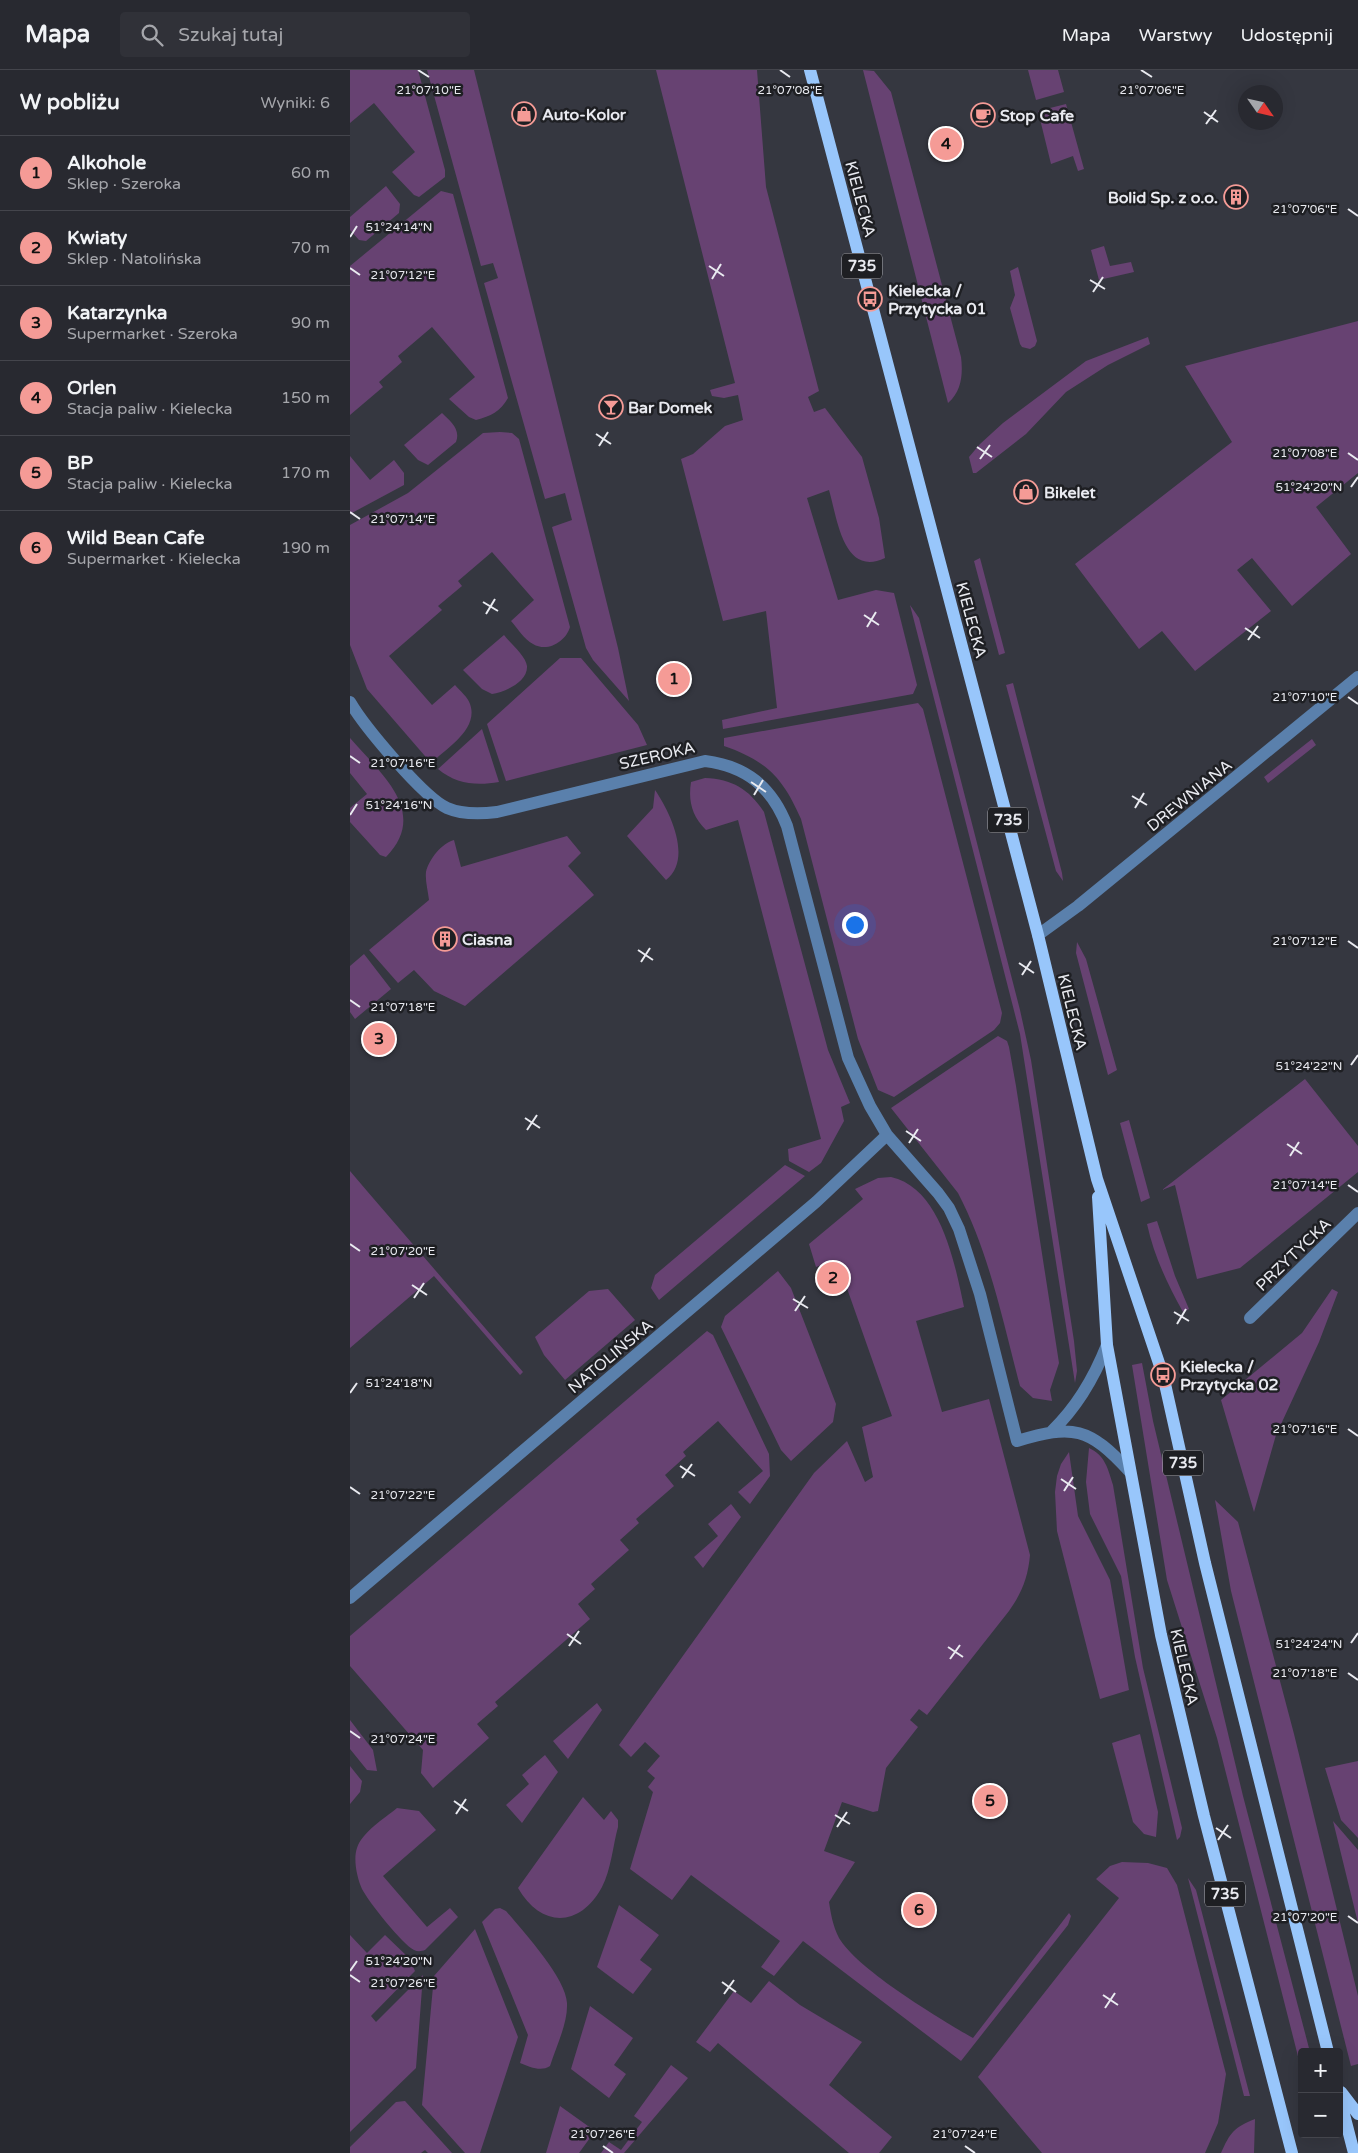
<!DOCTYPE html>
<html lang="pl">
<meta charset="utf-8">
<style>
:root{--surface:#282930;--page:#303138;--text:#f1f3f6;--muted:#a5a6ab;--line:#44454c;--accent:#f59b96}
body{margin:0;font-family:"Varela Round",sans-serif;background:var(--page);color:var(--text)}
.controls{position:absolute;right:15px;bottom:15px;display:grid;overflow:hidden;border-radius:5px;box-shadow:0 5px 20px #0002}
.controls button{width:45px;height:45px;display:grid;place-items:center;padding:0;border:0;border-bottom:1px solid var(--line);background:var(--surface);color:var(--text);font:25px sans-serif}
.compass{position:absolute;left:888px;top:15px;width:45px;height:45px;border-radius:50%;background:var(--surface);box-shadow:0 5px 20px #0002;rotate:124deg}
.you{position:absolute;left:504px;top:854px;width:18px;height:18px;margin:-12px;border:4px solid #fff;border-radius:50%;background:#1a73e8;box-shadow:0 0 0 8px #1a73e833}
.badge{display:grid;place-items:center;width:32px;height:32px;border-radius:50%;background:var(--accent);color:#111;font-size:16px;font-weight:700}
.pin{position:absolute;translate:-50% -50%;border:2px solid #fff;box-shadow:0 1px 5px #0006}
.list{margin:0;padding:0;list-style:none}
h2{display:flex;justify-content:space-between;align-items:center;height:65px;margin:0;padding:0 20px;font-size:21px}
h2 small{font-size:16px;font-weight:400;color:var(--muted)}
.list li{display:grid;grid-template-columns:32px 1fr auto;gap:15px;align-items:center;box-sizing:border-box;height:75px;padding:0 20px;border-top:1px solid var(--line)}
.list b{display:block;font-size:19px;white-space:nowrap}
.list p{margin:0;font-size:16px;white-space:nowrap;color:var(--muted)}
.list em{font-size:16px;font-style:normal;color:var(--muted)}
.icon{flex:none;width:28px;height:28px;fill:none;stroke:currentColor;stroke-width:2;stroke-linecap:round;stroke-linejoin:round}
.map{position:relative;flex:none;width:1008px;height:2083px;overflow:hidden}
header{display:flex;align-items:center;gap:30px;box-sizing:border-box;height:70px;padding:0 25px;background:var(--surface);border-bottom:1px solid var(--line)}
header strong{font-size:24px}
nav{display:flex;gap:28px;margin-inline-start:auto;font-size:18px}
.search{width:350px;height:45px;background:var(--page);display:flex;align-items:center;gap:12px;box-sizing:border-box;padding:0 18px;border-radius:5px;color:var(--muted);font-size:19px}
main{display:flex}
aside{flex:1;background:var(--surface)}
.map>svg:first-child{display:block}
</style>
<header>
<strong>Mapa</strong>
<div class="search"><svg class="icon" aria-label="search" viewBox="0 0 24 24"><circle cx="10" cy="10" r="6"/><path d="M15 15l6 6"/></svg>Szukaj tutaj</div>
<nav><a>Mapa</a><a>Warstwy</a><a>Udostępnij</a></nav>
</header>
<main>
<aside>
<h2>W pobliżu<small>Wyniki: 6</small></h2>
<ul class="list">
<li><span class="badge">1</span><div><b>Alkohole</b><p>Sklep · Szeroka</p></div><em>60 m</em></li>
<li><span class="badge">2</span><div><b>Kwiaty</b><p>Sklep · Natolińska</p></div><em>70 m</em></li>
<li><span class="badge">3</span><div><b>Katarzynka</b><p>Supermarket · Szeroka</p></div><em>90 m</em></li>
<li><span class="badge">4</span><div><b>Orlen</b><p>Stacja paliw · Kielecka</p></div><em>150 m</em></li>
<li><span class="badge">5</span><div><b>BP</b><p>Stacja paliw · Kielecka</p></div><em>170 m</em></li>
<li><span class="badge">6</span><div><b>Wild Bean Cafe</b><p>Supermarket · Kielecka</p></div><em>190 m</em></li>
</ul>
</aside>
<div class="map">
<svg width="1008" height="2083" viewBox="0 0 1008 2083">
<rect width="100%" height="100%" fill="#353740"/>
<path fill="#674272" d="M 0,0 L 68,0 L 95,100 L 95,107 L 69,127 L 64,125 L 42,102 L 65,82 L 24,33 L 0,53 Z
M 77,0 L 124,0 L 268,578 L 279,631 L 243,590 L 236,578 L 202,457 L 222,450 L 215,423 L 195,429 L 134,213 L 148,208 L 143,193 L 131,196 Z
M 306,0 L 407,0 L 416,117 L 469,321 L 458,327 L 464,342 L 475,338 L 512,387 L 529,448 L 535,488 C 493,508 487,447 479,420 L 457,428 L 488,530 L 526,520 L 544,523 L 567,615 L 563,624 L 373,659 L 372,650 L 427,638 L 416,541 L 373,551 L 331,389 L 343,384 L 375,356 L 393,350 L 388,325 L 374,328 L 362,326 L 360,320 L 385,313 Z
M 513,0 L 524,1 L 541,22 L 611,287 C 613,303 612,321 598,333 Z
M 678,0 L 708,0 L 714,22 L 686,30 Z
M 716,34 L 734,99 L 728,101 L 723,86 L 701,94 L 688,41 Z
M 36,116 L 50,134 L 49,143 L 16,171 L 9,170 L 0,160 L 0,147 Z
M 91,121 L 103,124 L 158,328 C 150,342 141,346 126,350 L 119,347 L 99,329 L 125,307 L 82,257 L 48,286 L 52,292 L 29,312 L 33,317 L 0,345 L 0,196 Z
M 754,176 L 760,196 L 781,192 L 784,202 L 749,210 L 741,180 Z
M 668,197 L 687,271 L 685,276 L 680,279 L 672,277 L 670,274 L 660,238 L 665,225 L 660,201 Z
M 1008,251 L 1008,403 L 966,437 L 1001,484 L 942,536 L 902,488 L 887,500 L 921,541 L 845,601 L 812,561 L 789,579 L 725,494 L 882,372 L 835,296 Z
M 798,267 L 800,274 L 758,295 L 716,322 L 676,364 L 626,403 L 623,403 L 619,387 L 630,374 L 653,353 L 736,291 Z
M 92,343 C 100,351 111,359 106,372 L 78,395 L 68,390 L 54,375 Z
M 150,362 L 162,363 L 169,369 L 220,557 C 216,571 198,583 183,574 C 174,569 168,559 161,551 L 184,530 L 142,482 L 108,511 L 112,516 L 88,536 L 92,540 L 39,586 L 82,635 L 105,615 C 110,621 118,627 120,634 C 129,659 97,678 81,693 L 17,619 L 0,575 L 0,455 L 58,423 L 133,363 Z
M 0,386 L 20,410 L 44,390 L 54,403 L 54,415 L 0,444 Z
M 630,488 L 655,583 L 649,585 L 624,491 Z
M 560,535 L 569,548 L 670,940 L 681,990 L 724,1271 L 727,1301 L 725,1313 L 670,964 Z
M 154,565 C 160,573 176,586 177,596 C 178,612 155,622 142,624 L 132,619 L 113,600 Z
M 210,588 L 231,588 L 288,655 L 297,675 L 156,711 L 137,654 Z
M 663,613 L 712,803 L 713,811 L 706,801 L 656,615 Z
M 568,633 L 573,639 L 652,943 L 650,953 L 644,960 L 544,1027 L 528,1020 L 508,969 L 451,749 C 433,708 417,691 374,676 L 374,668 Z
M 132,659 L 149,712 C 126,716 106,714 88,699 Z
M 0,668 C 30,703 80,742 36,787 L 30,785 L 0,752 L 0,738 L 17,724 L 0,703 Z
M 962,669 L 966,675 L 918,713 L 914,707 Z
M 355,708 C 382,709 399,719 414,742 L 478,980 L 500,1033 L 491,1037 L 494,1051 L 471,1093 L 459,1102 L 439,1091 L 438,1079 L 471,1069 L 388,750 L 356,760 C 342,746 338,731 341,712 Z
M 305,720 C 320,742 343,789 316,810 L 277,766 L 303,738 Z
M 217,766 L 231,783 L 218,796 L 244,825 L 115,936 L 84,921 L 64,900 L 48,913 L 19,880 L 79,830 C 78,821 75,810 76,802 C 79,789 92,773 104,770 L 111,797 Z
M 727,872 L 736,889 L 767,1000 L 758,1005 L 726,883 Z
M 14,884 L 41,919 L 5,949 L 0,942 L 0,896 Z
M 648,966 L 657,971 L 659,977 L 666,1016 L 709,1293 L 700,1320 L 702,1331 L 683,1328 L 670,1316 C 653,1252 639,1182 608,1123 L 541,1038 Z
M 955,1009 L 1008,1076 L 1008,1102 L 890,1198 L 847,1209 L 825,1115 L 812,1120 Z
M 779,1050 L 800,1128 L 791,1132 L 770,1053 Z
M 435,1095 L 455,1106 L 309,1230 L 301,1218 L 305,1205 Z
M 0,1101 L 17,1121 L 173,1302 L 170,1305 L 84,1206 L 0,1278 Z
M 541,1107 C 591,1118 605,1194 614,1237 L 566,1251 L 592,1342 L 639,1329 L 680,1485 C 678,1507 672,1523 659,1541 L 577,1645 L 569,1639 L 560,1650 L 568,1657 L 536,1698 L 528,1741 L 523,1742 L 492,1732 L 474,1781 L 505,1792 L 479,1832 C 481,1845 483,1856 489,1868 C 508,1900 590,1949 623,1968 L 719,1843 L 721,1846 L 718,1855 L 611,1991 L 453,1871 L 424,1906 L 411,1897 L 430,1871 L 341,1805 L 322,1830 L 280,1799 L 303,1722 L 298,1717 L 305,1708 L 297,1701 L 310,1686 L 295,1672 L 281,1687 L 269,1675 L 464,1403 L 497,1371 L 515,1412 L 523,1407 L 512,1357 L 542,1346 L 487,1190 L 466,1197 L 459,1174 L 513,1129 L 505,1119 L 528,1108 Z
M 807,1151 L 825,1206 L 839,1239 L 833,1242 C 817,1213 804,1186 797,1154 Z
M 428,1201 L 441,1218 L 486,1334 L 483,1352 L 441,1391 L 431,1380 L 371,1257 L 375,1246 Z
M 258,1219 L 285,1250 L 215,1310 L 194,1285 L 185,1267 L 239,1221 Z
M 982,1219 L 988,1222 L 969,1272 L 926,1365 L 904,1442 L 871,1330 L 952,1263 Z
M 357,1261 L 363,1265 L 419,1384 L 420,1406 L 400,1434 L 388,1422 L 413,1401 L 368,1351 L 333,1382 L 336,1386 L 315,1405 L 324,1416 L 286,1449 L 289,1453 L 270,1470 L 279,1480 L 241,1514 L 245,1519 L 228,1534 L 240,1549 L 145,1632 L 148,1636 L 127,1654 L 139,1668 L 83,1718 L 71,1703 L 73,1680 L 0,1596 L 0,1566 Z
M 792,1293 L 803,1351 L 893,1726 L 960,1982 L 952,1982 L 952,2002 L 867,1668 L 817,1510 L 782,1295 Z
M 739,1378 C 755,1385 758,1399 763,1415 L 793,1598 L 832,1758 L 830,1767 L 827,1770 L 785,1587 L 771,1506 L 740,1444 L 736,1412 Z
M 719,1382 L 728,1446 L 760,1510 L 779,1620 L 750,1629 L 707,1461 L 705,1422 L 707,1406 L 711,1394 Z
M 865,1430 L 888,1452 L 944,1664 L 1008,1926 L 1008,1994 L 1001,1996 L 881,1521 Z
M 381,1434 L 391,1447 L 353,1498 L 344,1487 L 368,1466 L 358,1454 Z
M 247,1633 L 252,1640 L 218,1689 L 203,1671 Z
M 0,1650 L 23,1680 L 27,1701 L 17,1700 L 0,1679 Z
M 790,1664 L 808,1742 L 806,1767 L 794,1764 L 783,1752 L 762,1673 Z
M 195,1685 L 208,1702 L 172,1753 L 156,1735 L 179,1714 L 172,1705 Z
M 1008,1691 L 1008,1768 L 991,1750 L 975,1698 Z
M 0,1696 L 12,1711 L 10,1722 L 0,1734 Z
M 233,1727 L 254,1750 L 261,1741 L 268,1750 L 268,1757 C 263,1775 261,1800 252,1817 C 230,1858 191,1858 168,1818 Z
M 47,1738 L 69,1741 L 86,1760 L 33,1806 L 77,1857 L 100,1838 L 108,1847 L 75,1880 C 72,1881 68,1882 64,1880 C 53,1875 18,1831 12,1819 C 7,1808 3,1789 7,1778 C 12,1762 35,1748 47,1738 Z
M 983,1751 L 1008,1780 L 1008,1853 Z
M 772,1792 L 798,1793 L 817,1798 L 827,1815 L 876,2004 L 868,2053 L 855,2083 L 692,2083 L 628,2007 L 769,1828 L 746,1809 L 760,1796 Z
M 838,1808 L 846,1820 L 900,2026 L 894,2026 Z
M 269,1835 L 309,1865 L 290,1890 L 302,1899 L 283,1924 L 247,1897 Z
M 150,1838 L 156,1841 C 172,1860 216,1908 217,1933 C 218,1953 206,1977 200,1996 C 191,2002 180,1997 170,1993 L 178,1965 L 132,1852 L 145,1839 Z
M 125,1859 L 168,1967 L 130,2083 L 115,2083 L 72,2035 L 84,1906 Z
M 0,1865 L 17,1883 L 35,1865 L 59,1888 L 65,1901 L 21,1946 L 26,1952 L 73,1905 L 66,1998 L 0,2062 Z
M 419,1911 L 450,1935 L 512,1972 L 479,2015 L 542,2067 L 529,2083 L 499,2083 L 368,1973 L 360,1982 L 346,1972 L 384,1921 L 401,1933 Z
M 240,1936 L 283,1968 L 264,1995 L 276,2004 L 259,2028 L 221,1999 Z
M 321,1995 L 338,2008 L 274,2083 L 251,2083 L 259,2072 L 271,2080 L 292,2052 L 284,2046 Z
M 55,2031 L 102,2083 L 78,2083 L 75,2080 L 71,2083 L 0,2083 L 0,2077 L 46,2032 Z
M 210,2036 L 245,2061 L 229,2083 L 196,2083 Z
M 905,2049 L 904,2083 L 871,2083 C 880,2063 884,2057 905,2049 Z"/>
<g fill="none" stroke-linecap="round" stroke-linejoin="round">
<path stroke="#5a80ac" stroke-width="12" d="M 0,632 C 14,656 73,727 97,738 C 113,745 131,744 147,742 L 355,691 C 396,696 422,717 437,756 L 498,988 L 520,1036 L 537,1065 L 588,1123 L 599,1138 L 609,1159 L 630,1224 L 667,1371 C 723,1354 739,1357 780,1402
M 688,865 L 728,836 L 1008,607
M 900,1248 L 1008,1143
M 702,1361 C 728,1336 744,1308 757,1275
M 0,1528 L 466,1132 L 537,1065"/>
<path stroke="#98c6fb" stroke-width="12" d="M 460,0 L 688,865 L 747,1109 L 813,1305 L 855,1493 L 978,1982
M 748,1127 L 757,1275 L 811,1565 L 854,1746 L 942,2083
M 991,2022 L 1008,2044
M 989,2025 L 1004,2083"/>
</g>
<path fill="none" stroke="#e9eaf0" stroke-width="2" d="M 68,0 L 79,7M 430,0 L 440,7M 791,0 L 802,7M 854,42 L 868,52M 856,54 L 866,40M 998,139 L 1008,146M 0,167 L 7,156M 359,196 L 374,206M 0,198 L 10,205M 362,209 L 371,194M 740,210 L 755,219M 743,222 L 753,207M 246,364 L 261,374M 249,376 L 258,362M 627,377 L 642,387M 998,383 L 1008,390M 630,389 L 640,375M 1001,417 L 1008,407M 0,442 L 10,449M 133,532 L 148,541M 136,544 L 145,529M 514,545 L 529,555M 517,557 L 526,542M 895,558 L 910,568M 898,570 L 908,556M 998,627 L 1008,634M 0,686 L 10,693M 401,712 L 416,722M 404,725 L 413,710M 782,726 L 797,735M 785,738 L 794,723M 0,745 L 7,734M 998,871 L 1008,878M 288,880 L 303,890M 291,892 L 300,878M 669,893 L 684,903M 672,905 L 681,891M 0,930 L 10,937M 1001,995 L 1008,985M 175,1048 L 190,1058M 177,1060 L 187,1045M 556,1061 L 571,1071M 559,1073 L 568,1059M 937,1074 L 952,1084M 940,1086 L 949,1072M 998,1115 L 1008,1122M 0,1174 L 10,1181M 62,1215 L 77,1225M 64,1228 L 74,1213M 443,1229 L 458,1238M 445,1241 L 455,1226M 824,1242 L 839,1251M 827,1254 L 836,1239M 0,1323 L 7,1313M 998,1359 L 1008,1366M 330,1396 L 345,1406M 332,1408 L 342,1394M 711,1409 L 726,1419M 0,1417 L 10,1424M 714,1421 L 723,1407M 217,1564 L 231,1574M 1001,1573 L 1008,1563M 219,1576 L 229,1561M 598,1577 L 613,1587M 600,1589 L 610,1575M 998,1603 L 1008,1610M 0,1661 L 10,1668M 104,1731 L 118,1741M 106,1744 L 116,1729M 485,1745 L 500,1754M 487,1757 L 497,1742M 866,1758 L 881,1768M 868,1770 L 878,1755M 998,1846 L 1008,1853M 0,1901 L 7,1891M 0,1905 L 10,1912M 372,1912 L 386,1922M 374,1924 L 384,1910M 753,1925 L 768,1935M 755,1938 L 765,1923M 253,2076 L 263,2083M 615,2076 L 625,2083"/>
<defs>
<g id="shop-ring" transform="scale(1.25)"><circle r="9.5" fill="#1e1f23" stroke="#f59b96" stroke-width="1.5"/><path d="M-5-2.5h2.3a2.7 3.5 0 0 1 5.4 0H5L5.5 6h-11ZM-1.5-2.5h3a1.5 2.3 0 0 0-3 0Z" fill="#f59b96"/></g>
<g id="cafe-ring" transform="scale(1.25)"><circle r="9.5" fill="#1e1f23" stroke="#f59b96" stroke-width="1.5"/><path d="M-5.5-4.5H6V0H3Q3 3.5 0 3.5H-2.5Q-5.5 3.5-5.5 0ZM3-3.2v2h1.7v-2ZM-6 4.5H4V6H-6Z" fill="#f59b96"/></g>
<g id="building-ring" transform="scale(1.25)"><circle r="9.5" fill="#1e1f23" stroke="#f59b96" stroke-width="1.5"/><path d="M-4-6H4V6H1V3H-1V6H-4ZM-2.5-4.3h1.7v1.8h-1.7ZM.8-4.3h1.7v1.8H.8ZM-2.5-1h1.7V.8h-1.7ZM.8-1h1.7V.8H.8Z" fill="#f59b96"/></g>
<g id="bus-ring" transform="scale(1.25)"><circle r="9.5" fill="#1e1f23" stroke="#f59b96" stroke-width="1.5"/><path d="M-5-6H5V4H4V6H2V4H-2V6H-4V4H-5ZM-3.5-4V0h7V-4ZM-3.5 1.2v1.5H-2V1.2ZM2 1.2v1.5H3.5V1.2Z" fill="#f59b96"/></g>
<g id="bar-ring" transform="scale(1.25)"><circle r="9.5" fill="#1e1f23" stroke="#f59b96" stroke-width="1.5"/><path d="M-6-5H6L.8 .8V4.5H3.5V6h-7V4.5H-.8V.8Z" fill="#f59b96"/></g>
</defs>
<g fill-rule="evenodd">
<use href="#shop-ring" x="174" y="44"/>
<use href="#cafe-ring" x="633" y="45"/>
<use href="#building-ring" x="886" y="127"/>
<use href="#bus-ring" x="520" y="229"/>
<use href="#bar-ring" x="261" y="337"/>
<use href="#shop-ring" x="676" y="422"/>
<use href="#building-ring" x="95" y="869"/>
<use href="#bus-ring" x="813" y="1305"/>
</g>
<g text-anchor="middle" stroke-width="5" stroke-linejoin="round" paint-order="stroke">
<g fill="#1e1f23" stroke="#acadb2" stroke-width="1">
<rect x="492" y="183.5" width="40" height="25" rx="4"/>
<rect x="638" y="737.5" width="40" height="25" rx="4"/>
<rect x="813" y="1380.5" width="40" height="25" rx="4"/>
<rect x="855" y="1811.5" width="40" height="25" rx="4"/>
</g>
<g font-size="15" font-weight="bold" fill="#e9eaf0">
<text x="512" y="201">735</text>
<text x="658" y="755">735</text>
<text x="833" y="1398">735</text>
<text x="875" y="1829">735</text>
</g>
<g font-size="16" font-weight="bold" fill="#e9eaf0" stroke="#1e1f23" text-anchor="start">
<text x="192" y="50">Auto-Kolor</text>
<text x="650" y="51">Stop Cafe</text>
<text x="868" y="133" text-anchor="end">Bolid Sp. z o.o.</text>
<text x="538" y="226">Kielecka /<tspan x="538" dy="18">Przytycka 01</tspan></text>
<text x="278" y="343">Bar Domek</text>
<text x="694" y="428">Bikelet</text>
<text x="112" y="875">Ciasna</text>
<text x="830" y="1302">Kielecka /<tspan x="830" dy="18">Przytycka 02</tspan></text>
</g>
<g font-size="16" fill="#e9eaf0" stroke="#1e1f23">
<text transform="translate(511 129) rotate(75)" y="6">KIELECKA</text>
<text transform="translate(622 550) rotate(75)" y="6">KIELECKA</text>
<text transform="translate(307 685) rotate(-13)" y="6">SZEROKA</text>
<text transform="translate(839 725) rotate(-39)" y="6">DREWNIANA</text>
<text transform="translate(723 942) rotate(76)" y="6">KIELECKA</text>
<text transform="translate(943 1184) rotate(-44)" y="6">PRZYTYCKA</text>
<text transform="translate(260 1286) rotate(-40)" y="6">NATOLIŃSKA</text>
<text transform="translate(835 1597) rotate(77)" y="6">KIELECKA</text>
</g>
</g>
<g font-size="12" text-anchor="middle" fill="#e9eaf0" stroke="#1e1f23" stroke-width="5" stroke-linejoin="round" paint-order="stroke">
<text x="79" y="24">21°07'10"E</text>
<text x="440" y="24">21°07'08"E</text>
<text x="802" y="24">21°07'06"E</text>
<text x="955" y="143">21°07'06"E</text>
<text x="49" y="161">51°24'14"N</text>
<text x="53" y="209">21°07'12"E</text>
<text x="955" y="387">21°07'08"E</text>
<text x="959" y="421">51°24'20"N</text>
<text x="53" y="453">21°07'14"E</text>
<text x="955" y="631">21°07'10"E</text>
<text x="53" y="697">21°07'16"E</text>
<text x="49" y="739">51°24'16"N</text>
<text x="955" y="875">21°07'12"E</text>
<text x="53" y="941">21°07'18"E</text>
<text x="959" y="1000">51°24'22"N</text>
<text x="955" y="1119">21°07'14"E</text>
<text x="53" y="1185">21°07'20"E</text>
<text x="49" y="1317">51°24'18"N</text>
<text x="955" y="1363">21°07'16"E</text>
<text x="53" y="1429">21°07'22"E</text>
<text x="959" y="1578">51°24'24"N</text>
<text x="955" y="1607">21°07'18"E</text>
<text x="53" y="1673">21°07'24"E</text>
<text x="955" y="1851">21°07'20"E</text>
<text x="49" y="1895">51°24'20"N</text>
<text x="53" y="1917">21°07'26"E</text>
<text x="253" y="2068">21°07'26"E</text>
<text x="615" y="2068">21°07'24"E</text>
</g>
</svg>
<div class="controls">
<button>+</button>
<button>−</button>
</div>
<svg class="compass" viewBox="-18 -18 36 36"><path d="M0-13l5 13h-10z" fill="#e53935"/><path d="M0 13l5-13h-10z" fill="#a5a6ab"/></svg>
<div class="you"></div>
<div class="pin badge" style="left:324px;top:609px">1</div>
<div class="pin badge" style="left:483px;top:1208px">2</div>
<div class="pin badge" style="left:29px;top:969px">3</div>
<div class="pin badge" style="left:596px;top:74px">4</div>
<div class="pin badge" style="left:640px;top:1731px">5</div>
<div class="pin badge" style="left:569px;top:1840px">6</div>
</div>
</main>
